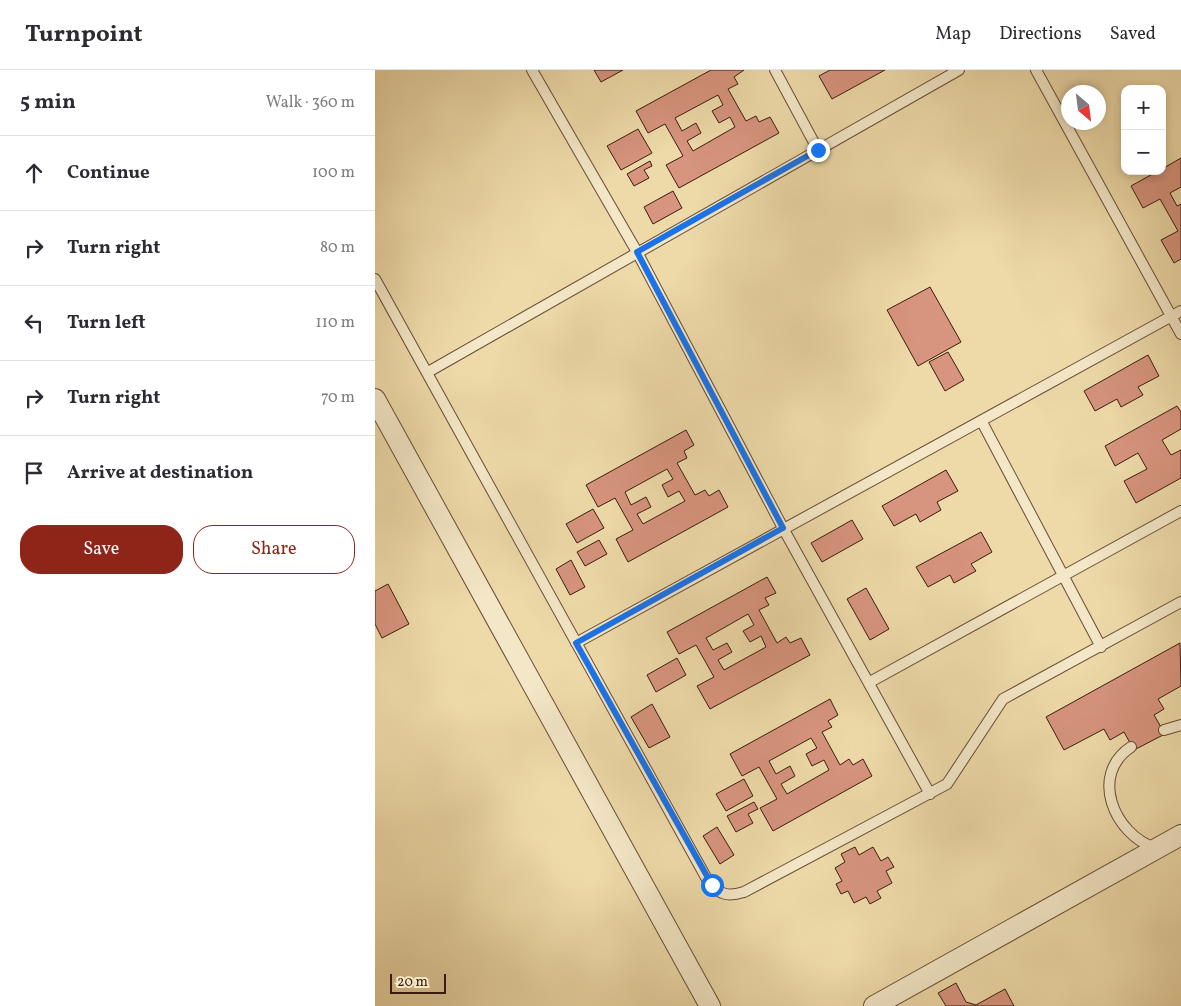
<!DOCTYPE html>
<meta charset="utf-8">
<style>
:root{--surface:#fff;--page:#f7f7f7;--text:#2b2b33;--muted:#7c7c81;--line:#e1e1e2;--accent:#8f2418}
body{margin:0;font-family:Vollkorn,serif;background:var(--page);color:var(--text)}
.controls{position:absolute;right:15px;top:15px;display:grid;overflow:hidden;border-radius:10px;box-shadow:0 2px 8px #0003}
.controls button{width:45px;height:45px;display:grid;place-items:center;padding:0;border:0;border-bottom:1px solid var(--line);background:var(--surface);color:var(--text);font:25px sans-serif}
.compass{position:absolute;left:686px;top:15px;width:45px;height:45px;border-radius:50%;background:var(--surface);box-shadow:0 2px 8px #0003;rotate:152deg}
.scale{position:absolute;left:15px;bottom:12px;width:56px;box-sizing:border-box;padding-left:5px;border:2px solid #3a1c0d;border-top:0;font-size:14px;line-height:18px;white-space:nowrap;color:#3a1c0d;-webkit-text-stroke:4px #f4e7c7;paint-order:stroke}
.stop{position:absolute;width:15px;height:15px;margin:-11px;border:4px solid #1a73e8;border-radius:50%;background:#fff}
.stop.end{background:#1a73e8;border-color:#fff;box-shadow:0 1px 5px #0008}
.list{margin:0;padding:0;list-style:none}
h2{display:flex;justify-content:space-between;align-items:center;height:65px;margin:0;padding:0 20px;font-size:21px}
h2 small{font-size:16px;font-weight:400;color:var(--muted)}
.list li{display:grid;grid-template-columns:32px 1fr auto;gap:15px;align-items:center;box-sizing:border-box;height:75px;padding:0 20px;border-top:1px solid var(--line)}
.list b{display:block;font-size:19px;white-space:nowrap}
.list em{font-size:16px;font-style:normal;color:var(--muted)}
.actions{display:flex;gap:10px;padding:15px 20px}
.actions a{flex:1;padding:11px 0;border:1px solid var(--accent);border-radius:20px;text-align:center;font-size:18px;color:var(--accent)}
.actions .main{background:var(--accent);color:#fff}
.icon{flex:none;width:28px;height:28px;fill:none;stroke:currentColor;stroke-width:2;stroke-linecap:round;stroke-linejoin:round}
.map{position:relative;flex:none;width:806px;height:936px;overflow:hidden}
header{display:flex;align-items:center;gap:30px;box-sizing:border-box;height:70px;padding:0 25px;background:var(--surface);border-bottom:1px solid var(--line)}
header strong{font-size:24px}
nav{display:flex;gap:28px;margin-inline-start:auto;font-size:18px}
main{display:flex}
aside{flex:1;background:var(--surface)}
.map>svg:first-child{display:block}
</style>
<header>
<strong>Turnpoint</strong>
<nav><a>Map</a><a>Directions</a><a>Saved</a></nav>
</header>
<main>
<aside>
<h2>5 min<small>Walk · 360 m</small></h2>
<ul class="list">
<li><svg class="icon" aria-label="ahead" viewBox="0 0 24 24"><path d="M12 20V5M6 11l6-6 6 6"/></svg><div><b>Continue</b></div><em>100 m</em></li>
<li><svg class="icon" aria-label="right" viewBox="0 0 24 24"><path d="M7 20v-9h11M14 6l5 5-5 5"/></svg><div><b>Turn right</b></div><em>80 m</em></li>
<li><svg class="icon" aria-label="left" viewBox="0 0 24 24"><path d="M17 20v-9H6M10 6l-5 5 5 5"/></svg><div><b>Turn left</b></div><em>110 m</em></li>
<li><svg class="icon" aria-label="right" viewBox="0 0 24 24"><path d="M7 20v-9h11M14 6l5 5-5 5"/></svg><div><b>Turn right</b></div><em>70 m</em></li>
<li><svg class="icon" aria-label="arrive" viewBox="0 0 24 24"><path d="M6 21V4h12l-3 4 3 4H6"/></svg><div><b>Arrive at destination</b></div></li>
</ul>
<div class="actions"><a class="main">Save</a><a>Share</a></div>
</aside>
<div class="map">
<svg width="806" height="936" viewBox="0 0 806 936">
<rect width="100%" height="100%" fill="#eedaa9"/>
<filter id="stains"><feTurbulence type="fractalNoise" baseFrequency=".004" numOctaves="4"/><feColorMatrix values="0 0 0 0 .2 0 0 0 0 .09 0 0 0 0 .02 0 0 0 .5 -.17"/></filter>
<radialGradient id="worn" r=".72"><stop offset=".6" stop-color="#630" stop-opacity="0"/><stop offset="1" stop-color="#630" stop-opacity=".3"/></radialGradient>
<path fill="#d7947e" stroke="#3a1c0d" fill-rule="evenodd" d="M 219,0 L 248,0 L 226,12 Z
M 336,0 L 369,0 L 359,7 L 363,14 L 353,19 L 371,51 L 381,46 L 384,52 L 395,47 L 404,63 L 304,118 L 291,95 L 308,86 L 290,54 L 273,63 L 261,41 ZM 343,25 L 348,35 L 337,41 L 344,53 L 355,47 L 360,57 L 318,81 L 312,71 L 326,63 L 321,53 L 307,61 L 300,48 Z
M 455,0 L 510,0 L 457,29 L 444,6 Z
M 263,59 L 277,83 L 246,100 L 232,76 Z
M 806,88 L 806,117 L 795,123 L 802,136 L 806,134 L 806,189 L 799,193 L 786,170 L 803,161 L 785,129 L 768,138 L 756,116 L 783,101 L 787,101 L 787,99 Z
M 275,91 L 277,96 L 269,100 L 274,108 L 259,116 L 252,104 Z
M 298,121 L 307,138 L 278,154 L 269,137 Z
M 555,217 L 586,272 L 543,296 L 512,240 Z
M 573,282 L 589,310 L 570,321 L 554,292 Z
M 773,285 L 784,306 L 763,317 L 768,325 L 746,337 L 742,329 L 720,341 L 709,321 Z
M 802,336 L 806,342 L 806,359 L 787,370 L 796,385 L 806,380 L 806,408 L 761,433 L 749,411 L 772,399 L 763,383 L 740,396 L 730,376 Z
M 311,360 L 319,375 L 309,381 L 312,388 L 302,393 L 320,425 L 330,420 L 334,426 L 344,420 L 353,437 L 253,492 L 241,469 L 258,460 L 240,428 L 223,437 L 211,415 ZM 292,399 L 298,409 L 287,415 L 293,427 L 304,421 L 310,431 L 268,454 L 262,444 L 276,437 L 271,427 L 256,435 L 250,422 Z
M 571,400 L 583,421 L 562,432 L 566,440 L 545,452 L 541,444 L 519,456 L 507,436 Z
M 218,439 L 229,458 L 202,473 L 191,454 Z
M 477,450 L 488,469 L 447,492 L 436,473 Z
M 606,462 L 617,482 L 596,494 L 601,501 L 579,513 L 575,505 L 553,517 L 541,497 Z
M 224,470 L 232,484 L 210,496 L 202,482 Z
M 196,490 L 210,517 L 195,525 L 181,499 Z
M 392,507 L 401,523 L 390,528 L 394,535 L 384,540 L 402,573 L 411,567 L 415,573 L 426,568 L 435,585 L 335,639 L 322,616 L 339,607 L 321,575 L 304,584 L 292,562 ZM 373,544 L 379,555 L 368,561 L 375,572 L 386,566 L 391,577 L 349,600 L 343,590 L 357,582 L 352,573 L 338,580 L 331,568 Z
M 13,514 L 34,554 L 7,568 L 0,554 L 0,521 Z
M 491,518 L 514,559 L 495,570 L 472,529 Z
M 805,573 L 806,616 L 783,629 L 789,639 L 779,645 L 790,664 L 759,680 L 749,662 L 735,670 L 729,659 L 689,680 L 671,647 Z
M 302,588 L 311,605 L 281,622 L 272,605 Z
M 455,629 L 463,645 L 453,651 L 457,657 L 447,662 L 465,695 L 474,689 L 478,695 L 488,689 L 497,706 L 398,761 L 385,738 L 402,729 L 384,697 L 367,706 L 355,684 ZM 436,668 L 442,678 L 431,684 L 437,696 L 449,690 L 454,700 L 412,724 L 406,714 L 420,706 L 415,696 L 401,704 L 394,691 Z
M 277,634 L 295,667 L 274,678 L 256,647 Z
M 369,709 L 378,726 L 351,741 L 341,724 Z
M 379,732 L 383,739 L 373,744 L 378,753 L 361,762 L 352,746 Z
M 342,757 L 359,785 L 345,794 L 328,766 Z
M 480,777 L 484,785 L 498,777 L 506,791 L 513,787 L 519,797 L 511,801 L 517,813 L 502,821 L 506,828 L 495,834 L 491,827 L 479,833 L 473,821 L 466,824 L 461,814 L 467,811 L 460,798 L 470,792 L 466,784 Z
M 581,913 L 591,932 L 601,935 L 630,919 L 639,936 L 571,936 L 563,923 Z"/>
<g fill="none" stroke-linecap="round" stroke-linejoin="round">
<g stroke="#674c34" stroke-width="12">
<path id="lane" d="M 157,0 L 262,182 L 408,458 L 555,724
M 400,0 L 443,80
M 661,0 L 806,264
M 0,209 L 333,811 C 345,825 352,827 369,822 L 572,714 L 628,629 L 806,532
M 53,302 L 584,0
M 607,352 L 726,577
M 201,573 L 806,241
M 495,612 L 806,441
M 789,660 L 806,655
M 756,677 C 714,705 739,764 780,778"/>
</g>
<g stroke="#674c34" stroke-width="22">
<path id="street" d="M 0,329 L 335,936
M 499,936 L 806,765"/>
</g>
<use href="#lane" stroke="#f4e7c7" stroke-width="10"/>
<use href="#street" stroke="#f4e7c7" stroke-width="20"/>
</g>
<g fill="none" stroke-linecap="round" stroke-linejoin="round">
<path stroke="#1a73e8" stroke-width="6" d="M 337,815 L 201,573 L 408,458 L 262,182 L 443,80"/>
</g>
<rect width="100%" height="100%" filter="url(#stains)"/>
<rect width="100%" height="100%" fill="url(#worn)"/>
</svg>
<div class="controls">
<button>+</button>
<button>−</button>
</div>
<svg class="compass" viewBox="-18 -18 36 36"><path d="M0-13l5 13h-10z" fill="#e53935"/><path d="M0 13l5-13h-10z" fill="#7c7c81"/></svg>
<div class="scale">20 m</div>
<div class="stop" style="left:337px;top:815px"></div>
<div class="stop end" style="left:443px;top:80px"></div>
</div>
</main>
